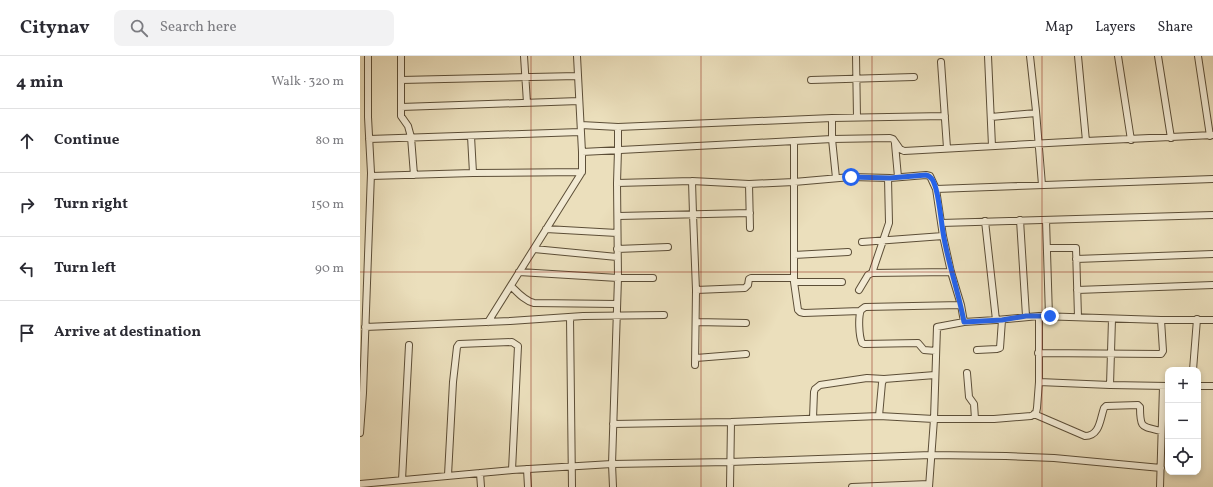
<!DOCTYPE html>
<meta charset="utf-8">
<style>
:root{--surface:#fff;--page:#f2f2f3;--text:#2b2b33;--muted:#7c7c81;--line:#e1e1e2}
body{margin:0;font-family:Vollkorn,serif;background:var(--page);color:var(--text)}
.controls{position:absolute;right:12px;bottom:12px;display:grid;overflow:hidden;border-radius:8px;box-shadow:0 2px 6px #0003}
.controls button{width:36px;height:36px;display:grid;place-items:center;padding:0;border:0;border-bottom:1px solid var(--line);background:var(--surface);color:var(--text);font:20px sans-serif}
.stop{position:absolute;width:12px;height:12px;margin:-9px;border:3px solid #2563eb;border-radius:50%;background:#fff}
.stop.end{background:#2563eb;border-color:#fff;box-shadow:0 1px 4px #0008}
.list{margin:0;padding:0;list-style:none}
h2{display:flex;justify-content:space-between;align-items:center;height:52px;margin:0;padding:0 16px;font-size:17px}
h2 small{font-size:13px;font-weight:400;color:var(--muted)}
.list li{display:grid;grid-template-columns:26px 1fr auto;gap:12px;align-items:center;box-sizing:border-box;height:64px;padding:0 16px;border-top:1px solid var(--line)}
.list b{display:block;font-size:15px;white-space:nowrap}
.list em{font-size:13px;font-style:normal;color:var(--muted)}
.icon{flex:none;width:22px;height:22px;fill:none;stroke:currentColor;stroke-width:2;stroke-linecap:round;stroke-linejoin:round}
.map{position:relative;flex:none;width:853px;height:431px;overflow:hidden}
header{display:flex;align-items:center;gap:24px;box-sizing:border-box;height:56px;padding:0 20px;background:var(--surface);border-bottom:1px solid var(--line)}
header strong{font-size:19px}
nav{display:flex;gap:22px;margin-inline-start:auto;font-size:14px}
.search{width:280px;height:36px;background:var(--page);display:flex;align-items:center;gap:10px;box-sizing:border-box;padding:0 14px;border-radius:8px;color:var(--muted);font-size:15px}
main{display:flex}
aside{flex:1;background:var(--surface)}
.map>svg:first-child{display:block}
</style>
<header>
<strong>Citynav</strong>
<div class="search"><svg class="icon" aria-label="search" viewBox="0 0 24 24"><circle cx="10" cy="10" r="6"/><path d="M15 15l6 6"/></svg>Search here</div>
<nav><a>Map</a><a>Layers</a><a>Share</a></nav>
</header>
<main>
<aside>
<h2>4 min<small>Walk · 320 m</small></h2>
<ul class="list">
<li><svg class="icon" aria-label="ahead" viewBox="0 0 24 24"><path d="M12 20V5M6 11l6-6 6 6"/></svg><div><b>Continue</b></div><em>80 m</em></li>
<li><svg class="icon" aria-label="right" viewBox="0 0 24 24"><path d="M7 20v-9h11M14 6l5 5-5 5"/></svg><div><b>Turn right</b></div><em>150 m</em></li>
<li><svg class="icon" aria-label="left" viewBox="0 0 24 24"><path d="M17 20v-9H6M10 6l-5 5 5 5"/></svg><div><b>Turn left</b></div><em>90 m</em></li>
<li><svg class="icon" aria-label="arrive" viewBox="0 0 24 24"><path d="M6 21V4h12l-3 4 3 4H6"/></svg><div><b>Arrive at destination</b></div></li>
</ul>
</aside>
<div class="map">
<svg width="853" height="431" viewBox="0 0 853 431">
<rect width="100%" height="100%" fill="#ebdfbc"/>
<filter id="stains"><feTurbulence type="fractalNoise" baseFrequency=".005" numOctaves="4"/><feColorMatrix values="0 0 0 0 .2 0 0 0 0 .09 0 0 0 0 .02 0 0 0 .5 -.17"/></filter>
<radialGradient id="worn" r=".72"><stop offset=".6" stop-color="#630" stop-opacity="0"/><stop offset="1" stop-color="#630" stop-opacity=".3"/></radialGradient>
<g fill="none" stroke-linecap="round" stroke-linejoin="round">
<g stroke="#5c4e37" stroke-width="8">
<path id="street" d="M 41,0 L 41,60 L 48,70 L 51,81 L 54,119
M 164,0 L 167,47
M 496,0 L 497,61
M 628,0 L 632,90
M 670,0 L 676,55 L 682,129
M 718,0 L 726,85
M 758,0 L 771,84
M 798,0 L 811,82
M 838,0 L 850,80
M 581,6 L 587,92
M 41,24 L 218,20
M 451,24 L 554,21
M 41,51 L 219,45
M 631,61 L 676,57
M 472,62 L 472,83 L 476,122
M 221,69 L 258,71
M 111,80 L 113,117
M 9,83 L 220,76
M 434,85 L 434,226 L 438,254 L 440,256 L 444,257 L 500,255
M 535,88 L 538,121
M 222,96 L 472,83 L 530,82 L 533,83 L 540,93 L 544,95 L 726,85 L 853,79
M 11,120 L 113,117 L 222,116
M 332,125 L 333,158 L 336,234 L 335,309
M 257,127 L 332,125 L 389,128 L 434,126 L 491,121 L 530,122 L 566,119 L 570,120 L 576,133 L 583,180 L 591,216 L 601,249 L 604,266
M 389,128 L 390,172
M 576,133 L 853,123
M 258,160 L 390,157
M 660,164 L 666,260
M 686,164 L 689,260
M 625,165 L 636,264
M 581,167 L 853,159
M 186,173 L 257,177
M 502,186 L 583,180
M 687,192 L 716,192 L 718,261
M 174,193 L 257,201
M 257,193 L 308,191
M 434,199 L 488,196
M 716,203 L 853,198
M 159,216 L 258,222 L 293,222
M 512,217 L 529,167 L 528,122
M 434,226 L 482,226
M 151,230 C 158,237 165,245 174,247 L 257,248
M 336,234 L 385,232 L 388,229 L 389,223 L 391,222 L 434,222
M 499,234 L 508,219 L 512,217 L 591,216
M 717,234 L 853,229
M 210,261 L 212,431
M 752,263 L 750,329 L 808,330
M 128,266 L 222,116 L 222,96 L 217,0
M 336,266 L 386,267
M 5,271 L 150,265 L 223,260 L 304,259
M 617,294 L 637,293 L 640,292 L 642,264
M 576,295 L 564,294 L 558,287 L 504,288 L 502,287 C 499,280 498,261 501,254 L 505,251 L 601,249
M 678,297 L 801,298 L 803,295 L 801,264
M 336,302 L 386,298
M 833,314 L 837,263
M 607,317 L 609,341 L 614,348 L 615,363
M 679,326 L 750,329
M 838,330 L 853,330
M 674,358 L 725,380 C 740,380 740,363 744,352 L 746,350 L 778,349 L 780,351 C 780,373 782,370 801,375
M 519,360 L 522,327 L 524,323 L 575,319
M 453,362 L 454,336 L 455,333 L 460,329 L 507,322 L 524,323
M 253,368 L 371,366 L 519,360 L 574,363 L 634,363 L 671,360 L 676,357 L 677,352 L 679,326 L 679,260
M 0,377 L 3,337 L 11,117 L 8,61 L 8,0
M 167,413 L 168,431
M 120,417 L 121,431
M 88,419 L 93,326 L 97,291 L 99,288 L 152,286 L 158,290 L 152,414
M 42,424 L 49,289
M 0,428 L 152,414 L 252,408 L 258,222 L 257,127 L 258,94 L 258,71 L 472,62 L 585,60
M 253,431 L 252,408 L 370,406 L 571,399 L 646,400 L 694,402 L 801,412
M 370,431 L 371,366
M 492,431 L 569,428
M 569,431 L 574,363 L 577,271 L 604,266 L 636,264 L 679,260 L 801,264 L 853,264
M 800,431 L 803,330"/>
</g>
<use href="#street" stroke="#f2ead3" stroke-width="6"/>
</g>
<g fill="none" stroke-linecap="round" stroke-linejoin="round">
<path stroke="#2563eb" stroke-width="5" d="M 491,121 L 530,122 L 566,119 C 572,120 574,126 576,133 C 580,148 581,166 584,182 C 589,210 599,238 604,266 L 642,264 L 666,260 L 690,260"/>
</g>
<path fill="none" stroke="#8f2418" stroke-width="1" stroke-opacity="0.55" d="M 171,0 L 171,431M 341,0 L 341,431M 512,0 L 512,431M 682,0 L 682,431M 0,216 L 853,216"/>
<rect width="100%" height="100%" filter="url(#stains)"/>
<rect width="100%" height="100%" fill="url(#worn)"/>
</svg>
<div class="controls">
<button>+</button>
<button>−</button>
<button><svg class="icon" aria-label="locate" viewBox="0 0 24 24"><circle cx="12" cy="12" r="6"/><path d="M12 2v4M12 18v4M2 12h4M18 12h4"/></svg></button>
</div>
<div class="stop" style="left:491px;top:121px"></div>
<div class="stop end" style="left:690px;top:260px"></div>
</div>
</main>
